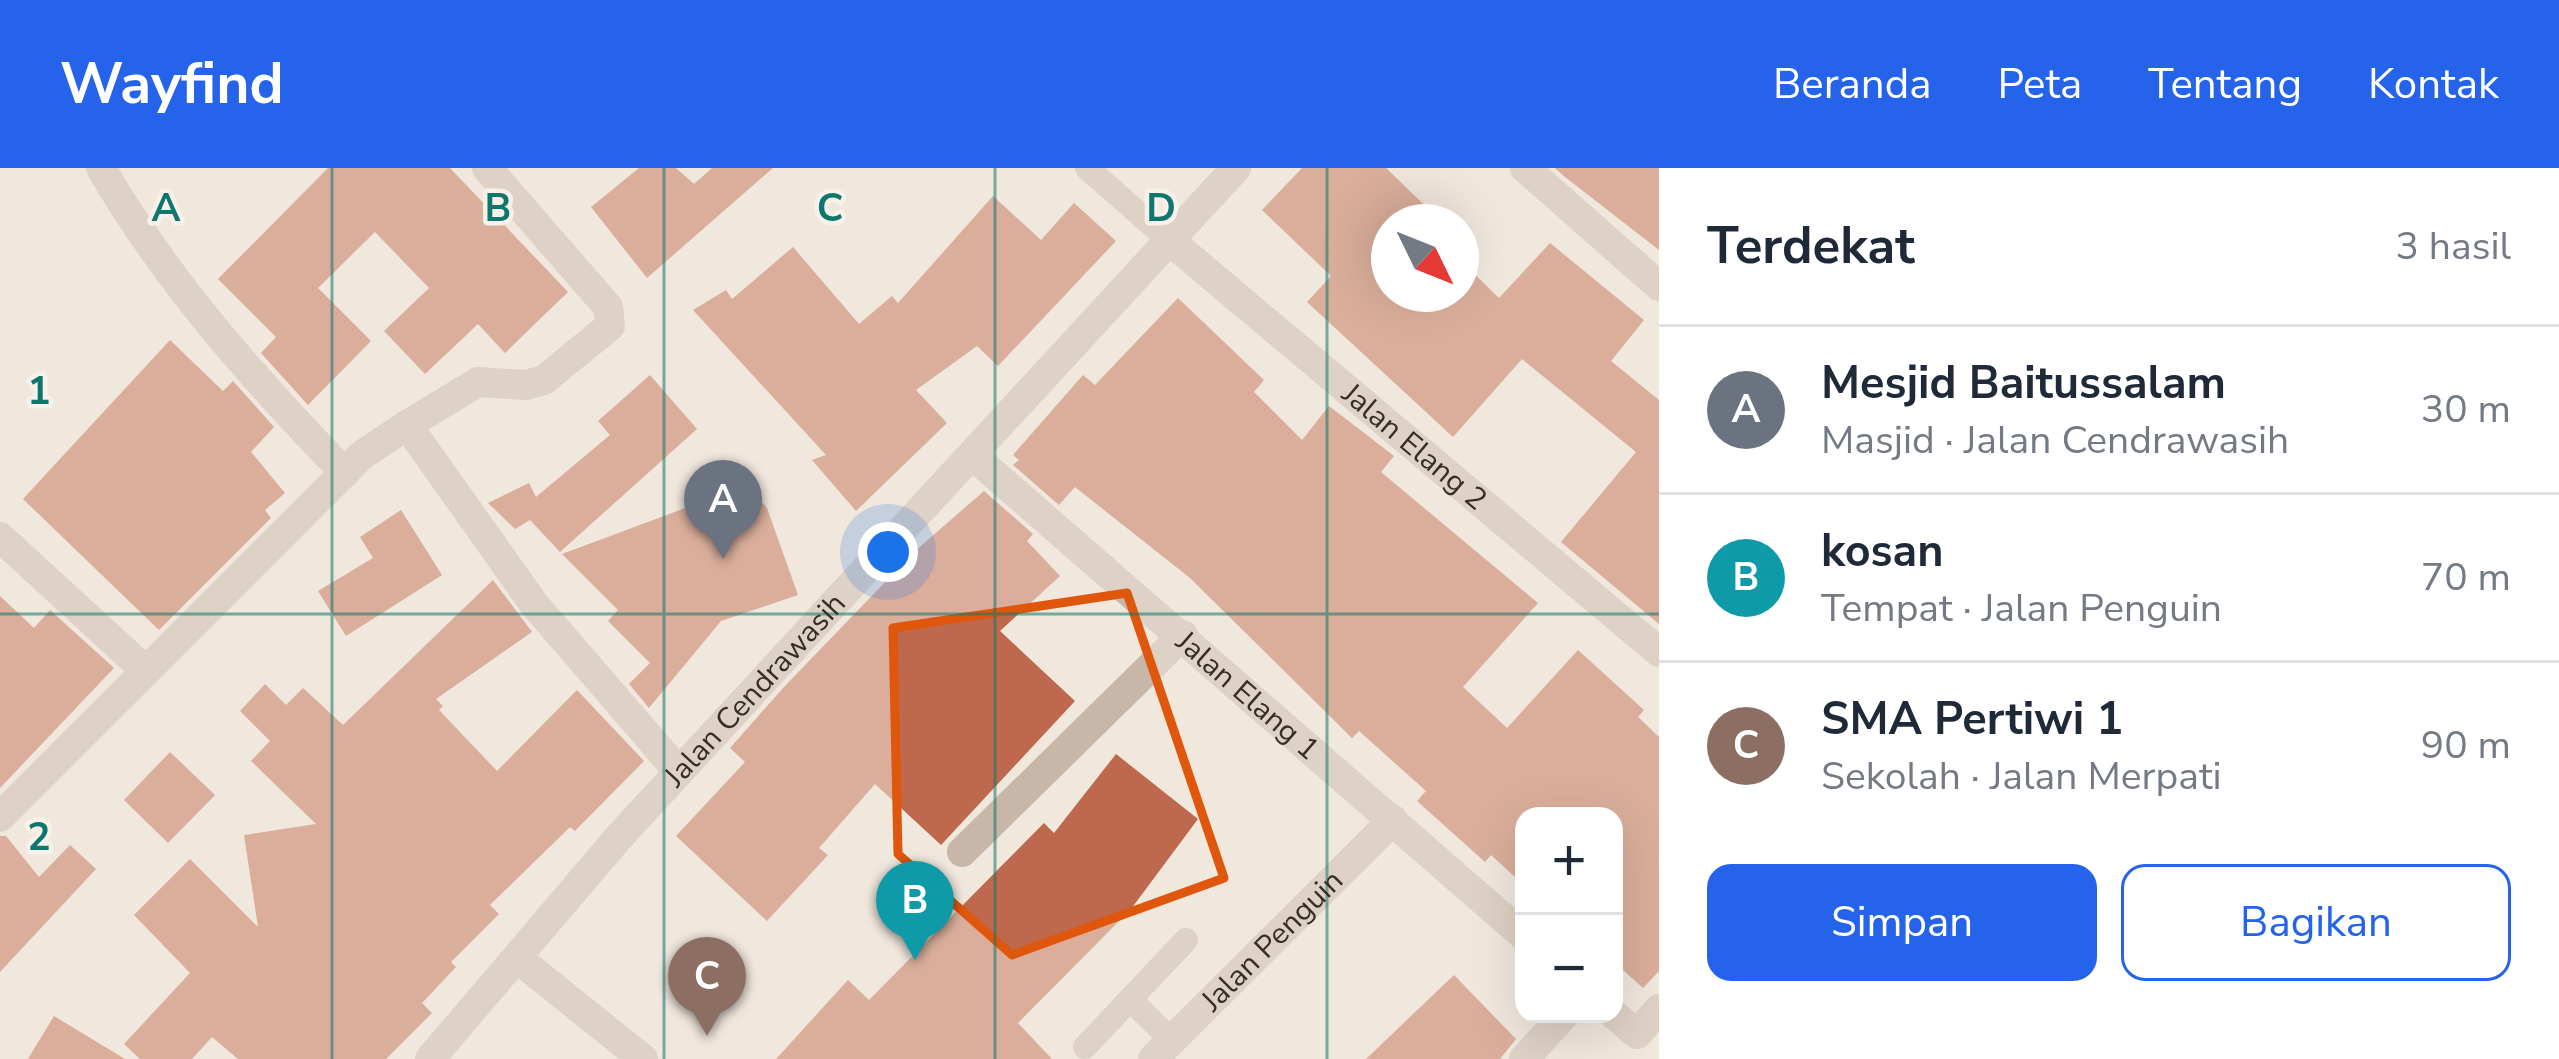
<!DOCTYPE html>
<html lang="id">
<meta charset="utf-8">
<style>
:root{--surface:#fff;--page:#f6f6f7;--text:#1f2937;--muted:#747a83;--line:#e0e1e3;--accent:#2563eb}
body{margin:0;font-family:"Nunito Sans",sans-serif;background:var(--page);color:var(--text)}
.controls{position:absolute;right:36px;bottom:36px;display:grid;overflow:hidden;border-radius:24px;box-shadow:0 12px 48px #0002}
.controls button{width:108px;height:108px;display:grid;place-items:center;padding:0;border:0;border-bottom:3px solid var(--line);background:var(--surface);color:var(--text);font:60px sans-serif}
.compass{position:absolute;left:1371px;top:36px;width:108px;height:108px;border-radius:50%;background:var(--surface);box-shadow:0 12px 48px #0002;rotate:133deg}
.you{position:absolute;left:888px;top:384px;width:42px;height:42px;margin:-30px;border:9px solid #fff;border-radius:50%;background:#1a73e8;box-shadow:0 0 0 18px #1a73e833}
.badge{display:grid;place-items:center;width:78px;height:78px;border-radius:50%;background:var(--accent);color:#fff;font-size:39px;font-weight:700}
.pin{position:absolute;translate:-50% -99px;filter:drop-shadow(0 3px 6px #0008)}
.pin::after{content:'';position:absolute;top:63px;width:42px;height:36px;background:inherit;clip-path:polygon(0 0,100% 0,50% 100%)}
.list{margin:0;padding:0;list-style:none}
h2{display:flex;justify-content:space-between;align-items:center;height:156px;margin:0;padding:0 48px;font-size:51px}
h2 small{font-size:39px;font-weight:400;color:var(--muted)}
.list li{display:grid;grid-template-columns:78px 1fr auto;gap:36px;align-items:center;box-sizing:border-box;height:168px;padding:0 48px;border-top:3px solid var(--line)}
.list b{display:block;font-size:45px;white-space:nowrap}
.list p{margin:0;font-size:39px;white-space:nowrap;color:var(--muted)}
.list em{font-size:39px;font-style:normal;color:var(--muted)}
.actions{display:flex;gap:24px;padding:36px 48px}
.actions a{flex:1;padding:27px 0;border:3px solid var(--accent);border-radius:24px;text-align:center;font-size:42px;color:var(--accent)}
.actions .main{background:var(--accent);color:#fff}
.map{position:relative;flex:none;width:1659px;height:891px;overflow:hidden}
header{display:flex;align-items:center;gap:72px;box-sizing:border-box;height:168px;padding:0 60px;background:var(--accent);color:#fff}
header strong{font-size:57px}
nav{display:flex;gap:66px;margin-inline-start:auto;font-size:42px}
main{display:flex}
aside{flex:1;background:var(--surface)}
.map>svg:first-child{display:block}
</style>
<header>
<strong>Wayfind</strong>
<nav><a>Beranda</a><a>Peta</a><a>Tentang</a><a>Kontak</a></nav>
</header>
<main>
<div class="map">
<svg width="1659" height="891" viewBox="0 0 1659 891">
<rect width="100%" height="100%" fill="#f0e7dd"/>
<path fill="#be684d" d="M 328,0 L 450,0 L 568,124 L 505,185 L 478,156 L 425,206 L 384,163 L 429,120 L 375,64 L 318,120 L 371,173 L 308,237 L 261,185 L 276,169 L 218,111 Z
M 639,0 L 676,0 L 694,16 L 712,0 L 773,0 L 647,110 L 591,39 Z
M 1302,0 L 1386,0 L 1442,54 L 1389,54 L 1389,126 L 1461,126 L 1461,93 L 1499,130 L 1550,75 L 1644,152 L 1611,193 L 1659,232 L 1659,456 L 1561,374 L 1636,284 L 1522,191 L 1453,269 L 1307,134 L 1331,108 L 1262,42 Z
M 1555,0 L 1659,0 L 1659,82 L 1565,9 Z
M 993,28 L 1041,72 L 1074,35 L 1116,73 L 998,198 L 977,178 L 916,222 L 947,255 L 856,343 L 812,292 L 826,287 L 693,142 L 726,122 L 732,131 L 793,79 L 859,156 L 892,128 L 898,135 Z
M 1178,130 L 1264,212 L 1254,224 L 1302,272 L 1329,238 L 1394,288 L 1381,304 L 1538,435 L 1463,519 L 1507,560 L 1578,482 L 1644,542 L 1638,549 L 1659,569 L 1659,803 L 1643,820 L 1614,794 L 1614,648 L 1524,648 L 1524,717 L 1491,687 L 1485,694 L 1417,633 L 1426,623 L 1359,563 L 1352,570 L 1190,410 L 1075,319 L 1059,337 L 1013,297 L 1019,292 L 1013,287 L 1083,207 L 1095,217 Z
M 170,172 L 223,223 L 233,213 L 274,259 L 251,284 L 285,325 L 265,342 L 271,350 L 159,462 L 23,331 Z
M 650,207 L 697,261 L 560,384 L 530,352 L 515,361 L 488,335 L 529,315 L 536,329 L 610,267 L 598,253 Z
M 747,317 L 767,340 L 798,427 L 721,453 L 649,540 L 629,516 L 650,495 L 608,453 L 618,442 L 562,386 Z
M 984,323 L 1033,366 L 1027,373 L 1060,408 L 1000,463 L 1075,533 L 941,677 L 875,616 L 819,680 L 828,687 L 767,753 L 676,668 L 745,594 L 730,580 L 784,519 L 915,383 Z
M 401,342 L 442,407 L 346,468 L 318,423 L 373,390 L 360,369 Z
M 493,412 L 532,464 L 436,531 L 443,538 L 439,542 L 497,603 L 577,522 L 644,593 L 575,663 L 570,659 L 490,737 L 499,746 L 451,794 L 456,799 L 422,835 L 432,845 L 386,891 L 238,891 L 212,869 L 192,891 L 140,891 L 124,876 L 190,805 L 134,747 L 190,691 L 258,759 L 244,667 L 316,656 L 251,593 L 270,573 L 240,543 L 265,516 L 286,537 L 303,520 L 343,557 Z
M 0,428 L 34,460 L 50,442 L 114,500 L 0,620 Z
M 170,584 L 215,627 L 168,675 L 124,632 Z
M 1116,586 L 1198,651 L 1131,741 L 1018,855 L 1052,891 L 776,891 L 848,812 L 869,832 L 1044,655 L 1054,665 Z
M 0,668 L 6,668 L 39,709 L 70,677 L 96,701 L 0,804 Z
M 1454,807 L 1516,871 L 1500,891 L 1366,891 Z
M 54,848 L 125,891 L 28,891 Z"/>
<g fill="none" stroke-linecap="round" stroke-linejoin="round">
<path stroke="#c8b7a9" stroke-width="24" d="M 1087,0 L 1169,72
M 1130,831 L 1171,872
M 1085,879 L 1186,772"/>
<g stroke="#c8b7a9" stroke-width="30">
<path d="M 101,0 C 167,114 254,211 345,305"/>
<path d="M 1525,0 L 1659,118"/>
<path id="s1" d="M 1169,72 L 1659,484"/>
<path d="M 407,257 L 478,214 L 526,217 L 544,212 L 610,158 L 608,139 L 487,0"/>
<path id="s2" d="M 972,287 L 1524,768"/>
<path d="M 0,369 L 145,502"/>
<path d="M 0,649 L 362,287 L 407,257 L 534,436 L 679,604"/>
<path d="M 962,684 L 1183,467"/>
<path d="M 517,790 L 643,891"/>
<path d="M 1613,846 L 1637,866 L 1659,841"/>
<path id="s3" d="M 430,891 L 619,669 L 1236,0"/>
<path id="s4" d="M 1153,891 L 1393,652"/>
<path d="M 1524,891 L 1565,846"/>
</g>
</g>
<path d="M0 0H1659V891H0ZM 1127,425 L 1224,710 L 1012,787 L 898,686 L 893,460 Z" fill="#f0e7dd" fill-opacity=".55" fill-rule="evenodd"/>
<path fill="none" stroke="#df570d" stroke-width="9" stroke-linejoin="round" d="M 1127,425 L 1224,710 L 1012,787 L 898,686 L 893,460 Z"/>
<path fill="none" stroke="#0f766e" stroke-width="3" stroke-opacity="0.55" d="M 332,0 L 332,891M 664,0 L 664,891M 995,0 L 995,891M 1327,0 L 1327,891M 0,446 L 1659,446"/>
<g text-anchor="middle" stroke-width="9" stroke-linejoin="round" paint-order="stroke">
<g font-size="30" fill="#362d29" stroke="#f8f1e9">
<text dy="10" stroke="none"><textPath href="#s1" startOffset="321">Jalan Elang 2</textPath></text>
<text dy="10" stroke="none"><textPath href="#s3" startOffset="492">Jalan Cendrawasih</textPath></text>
<text dy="10" stroke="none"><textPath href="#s2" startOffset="366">Jalan Elang 1</textPath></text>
<text dy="10" stroke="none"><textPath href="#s4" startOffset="168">Jalan Penguin</textPath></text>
</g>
</g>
<g font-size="39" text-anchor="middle" font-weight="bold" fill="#0f766e" stroke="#f8f1e9" stroke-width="9" stroke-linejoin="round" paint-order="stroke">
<text x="166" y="53">A</text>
<text x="498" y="53">B</text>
<text x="830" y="53">C</text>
<text x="1161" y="53">D</text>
<text x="39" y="236">1</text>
<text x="39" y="682">2</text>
</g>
</svg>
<div class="controls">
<button>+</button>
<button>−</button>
</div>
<svg class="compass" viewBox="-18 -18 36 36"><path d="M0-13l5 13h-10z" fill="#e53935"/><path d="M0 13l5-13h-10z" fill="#747a83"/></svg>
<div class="you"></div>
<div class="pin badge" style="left:723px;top:391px;background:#6b7280">A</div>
<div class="pin badge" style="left:915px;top:792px;background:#0f9aa8">B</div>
<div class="pin badge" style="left:707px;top:868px;background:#8d6e63">C</div>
</div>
<aside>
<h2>Terdekat<small>3 hasil</small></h2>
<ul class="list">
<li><span class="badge" style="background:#6b7280">A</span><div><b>Mesjid Baitussalam</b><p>Masjid · Jalan Cendrawasih</p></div><em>30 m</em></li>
<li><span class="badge" style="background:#0f9aa8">B</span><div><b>kosan</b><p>Tempat · Jalan Penguin</p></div><em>70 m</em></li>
<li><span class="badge" style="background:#8d6e63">C</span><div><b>SMA Pertiwi 1</b><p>Sekolah · Jalan Merpati</p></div><em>90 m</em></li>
</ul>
<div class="actions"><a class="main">Simpan</a><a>Bagikan</a></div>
</aside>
</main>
